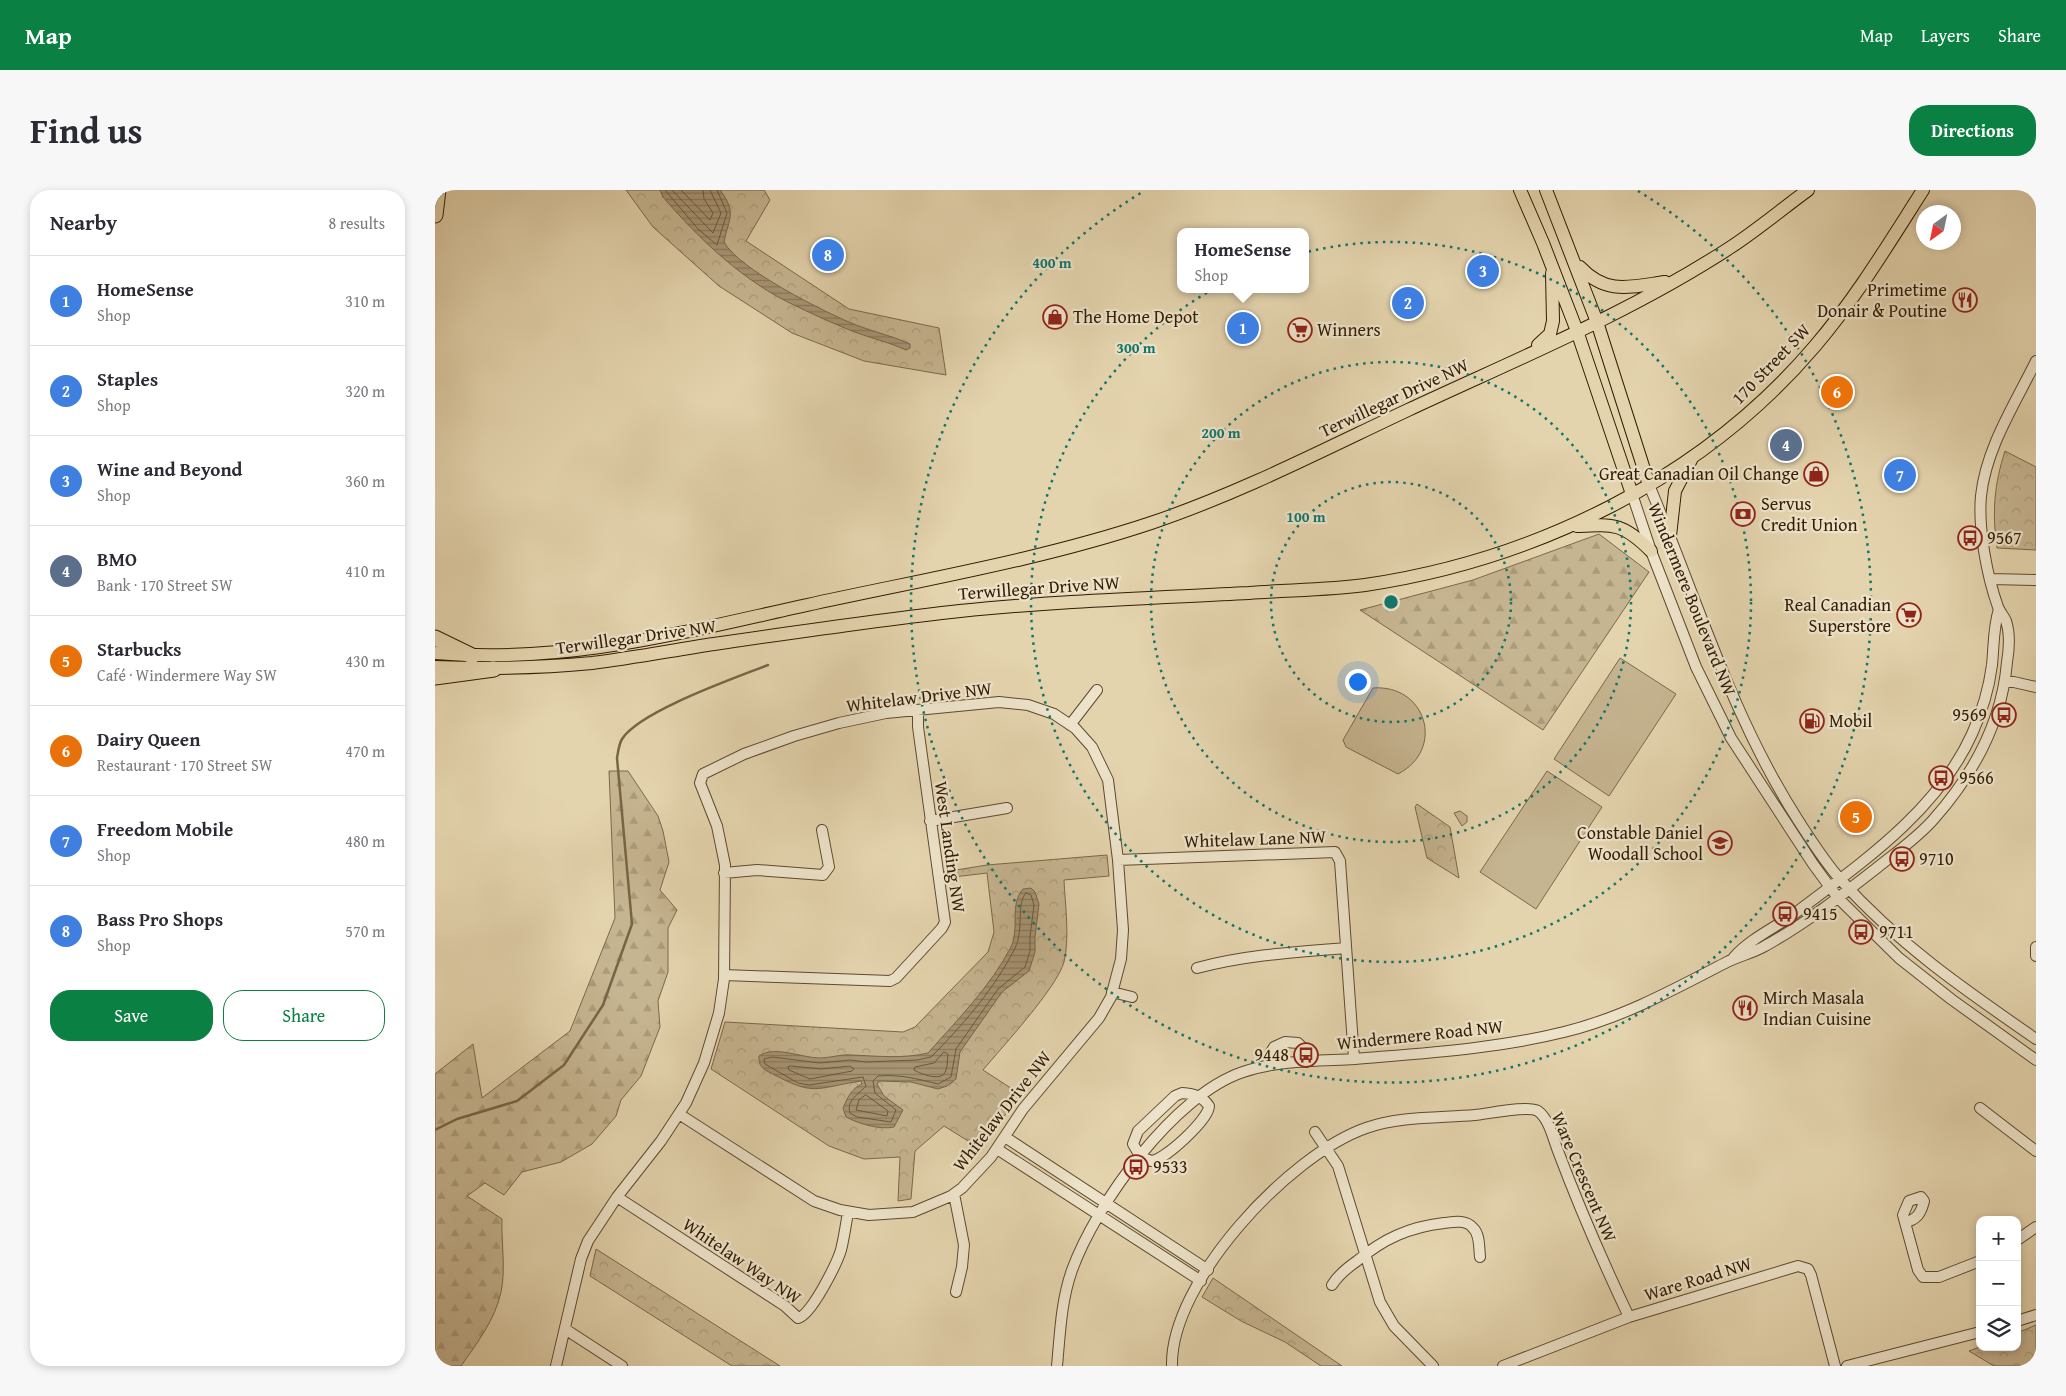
<!DOCTYPE html>
<meta charset="utf-8">
<style>
:root{--surface:#fff;--page:#f7f7f7;--text:#2b2b33;--muted:#7c7c81;--line:#e1e1e2;--accent:#0b8043}
body{margin:0;font-family:"Gentium Book Plus",serif;background:var(--page);color:var(--text)}
.controls{position:absolute;right:15px;bottom:15px;display:grid;overflow:hidden;border-radius:10px;box-shadow:0 2px 8px #0003}
.controls button{width:45px;height:45px;display:grid;place-items:center;padding:0;border:0;border-bottom:1px solid var(--line);background:var(--surface);color:var(--text);font:25px sans-serif}
.compass{position:absolute;left:1481px;top:15px;width:45px;height:45px;border-radius:50%;background:var(--surface);box-shadow:0 2px 8px #0003;rotate:213deg}
.you{position:absolute;left:922px;top:491px;width:18px;height:18px;margin:-12px;border:4px solid #fff;border-radius:50%;background:#1a73e8;box-shadow:0 0 0 8px #1a73e833}
.badge{display:grid;place-items:center;width:32px;height:32px;border-radius:50%;background:var(--accent);color:#fff;font-size:16px;font-weight:700}
.pin{position:absolute;translate:-50% -50%;border:2px solid #fff;box-shadow:0 1px 5px #0006}
.popup{position:absolute;left:742px;top:38px;width:132px;height:65px;box-sizing:border-box;display:grid;place-content:center;border-radius:10px;background:var(--surface);filter:drop-shadow(0 1px 4px #0005);font-size:16px;white-space:nowrap;color:var(--muted)}
.popup b{font-size:19px;color:var(--text)}
.popup::after{content:'';position:absolute;left:50%;top:100%;margin-left:-10px;border:10px solid transparent;border-top-color:var(--surface)}
.list{margin:0;padding:0;list-style:none}
h2{display:flex;justify-content:space-between;align-items:center;height:65px;margin:0;padding:0 20px;font-size:21px}
h2 small{font-size:16px;font-weight:400;color:var(--muted)}
.list li{display:grid;grid-template-columns:32px 1fr auto;gap:15px;align-items:center;box-sizing:border-box;height:90px;padding:0 20px;border-top:1px solid var(--line)}
.list b{display:block;font-size:19px;white-space:nowrap}
.list p{margin:0;font-size:16px;white-space:nowrap;color:var(--muted)}
.list em{font-size:16px;font-style:normal;color:var(--muted)}
.actions{display:flex;gap:10px;padding:15px 20px}
.actions a{flex:1;padding:11px 0;border:1px solid var(--accent);border-radius:20px;text-align:center;font-size:18px;color:var(--accent)}
.actions .main{background:var(--accent);color:#fff}
.icon{flex:none;width:28px;height:28px;fill:none;stroke:currentColor;stroke-width:2;stroke-linecap:round;stroke-linejoin:round}
.map{position:relative;flex:none;width:1601px;height:1176px;overflow:hidden;border-radius:20px}
header{display:flex;align-items:center;gap:30px;box-sizing:border-box;height:70px;padding:0 25px;background:var(--accent);color:#fff}
header strong{font-size:24px}
nav{display:flex;gap:28px;margin-inline-start:auto;font-size:18px}
.intro{display:flex;align-items:center;justify-content:space-between;box-sizing:border-box;height:120px;padding:0 30px}
h1{margin:0;font-size:35px}
.button{padding:12px 22px;border-radius:20px;background:var(--accent);color:#fff;font-size:18px;font-weight:700}
main{display:flex;gap:30px;padding:0 30px}
aside{flex:1;background:var(--surface);border-radius:20px;box-shadow:0 2px 8px #0003}
.map>svg:first-child{display:block}
</style>
<header>
<strong>Map</strong>
<nav><a>Map</a><a>Layers</a><a>Share</a></nav>
</header>
<div class="intro"><h1>Find us</h1><a class="button">Directions</a></div>
<main>
<aside>
<h2>Nearby<small>8 results</small></h2>
<ul class="list">
<li><span class="badge" style="background:#3f7fe0">1</span><div><b>HomeSense</b><p>Shop</p></div><em>310 m</em></li>
<li><span class="badge" style="background:#3f7fe0">2</span><div><b>Staples</b><p>Shop</p></div><em>320 m</em></li>
<li><span class="badge" style="background:#3f7fe0">3</span><div><b>Wine and Beyond</b><p>Shop</p></div><em>360 m</em></li>
<li><span class="badge" style="background:#5c6f8a">4</span><div><b>BMO</b><p>Bank · 170 Street SW</p></div><em>410 m</em></li>
<li><span class="badge" style="background:#e8710a">5</span><div><b>Starbucks</b><p>Café · Windermere Way SW</p></div><em>430 m</em></li>
<li><span class="badge" style="background:#e8710a">6</span><div><b>Dairy Queen</b><p>Restaurant · 170 Street SW</p></div><em>470 m</em></li>
<li><span class="badge" style="background:#3f7fe0">7</span><div><b>Freedom Mobile</b><p>Shop</p></div><em>480 m</em></li>
<li><span class="badge" style="background:#3f7fe0">8</span><div><b>Bass Pro Shops</b><p>Shop</p></div><em>570 m</em></li>
</ul>
<div class="actions"><a class="main">Save</a><a>Share</a></div>
</aside>
<div class="map">
<svg width="1601" height="1176" viewBox="0 0 1601 1176">
<defs>
<pattern id="forest-firs" width="22" height="20" patternUnits="userSpaceOnUse" patternTransform="scale(1.25)"><rect width="22" height="20" fill="#c6b591"/><path d="M5 1l3.5 6h-7zM16 11l3.5 6h-7z" fill="#ab9b7b"/></pattern>
<pattern id="park-crowns" width="20" height="18" patternUnits="userSpaceOnUse" patternTransform="scale(1.25)"><rect width="20" height="18" fill="#c6b591"/><path d="M2 6a3 3 0 1 1 6 0M12 15a3 3 0 1 1 6 0" fill="none" stroke="#ab9b7b"/></pattern>
<pattern id="water-rules" width="6" height="5" patternUnits="userSpaceOnUse" patternTransform="scale(1.25)"><rect width="6" height="5" fill="#a79574"/><path d="M0 2.5h6" fill="none" stroke="#89795d"/></pattern>
</defs>
<rect width="100%" height="100%" fill="#e4d4ae"/>
<filter id="stains"><feTurbulence type="fractalNoise" baseFrequency=".004" numOctaves="4"/><feColorMatrix values="0 0 0 0 .2 0 0 0 0 .09 0 0 0 0 .02 0 0 0 .5 -.17"/></filter>
<radialGradient id="worn" r=".72"><stop offset=".6" stop-color="#630" stop-opacity="0"/><stop offset="1" stop-color="#630" stop-opacity=".3"/></radialGradient>
<path fill="url(#forest-firs)" stroke="#7c684a" d="M 1164,344 L 1214,382 L 1108,540 L 925,420 L 1038,390 Z
M 174,581 L 193,581 L 223,626 L 228,641 L 234,672 L 225,700 L 242,720 L 233,738 L 233,782 L 223,811 L 225,837 L 206,886 L 186,910 L 181,926 L 157,954 L 126,972 L 87,982 L 69,1005 L 50,993 L 32,1006 L 67,1029 C 66,1052 71,1079 66,1102 C 60,1130 42,1153 26,1176 L 0,1176 L 0,884 L 38,854 L 47,908 L 135,841 L 180,728 Z"/>
<path fill="url(#park-crowns)" stroke="#7c684a" d="M 191,0 L 329,0 L 335,10 L 311,51 L 414,119 L 504,138 L 511,185 L 429,171 L 357,143 L 284,96 L 218,37 Z
M 1570,261 L 1601,277 L 1601,360 L 1562,358 C 1557,323 1559,295 1570,261 Z
M 982,614 L 1015,637 L 1024,688 L 992,668 L 980,617 Z
M 672,665 L 674,686 L 629,690 C 630,714 635,748 629,772 C 621,799 568,856 548,880 L 585,904 L 546,959 L 509,936 L 480,961 L 476,1009 L 463,1011 L 465,967 L 429,969 L 394,956 L 276,879 L 290,832 L 468,842 L 480,837 L 553,762 L 559,742 L 552,683 L 510,688 L 509,682 L 552,675 Z
M 161,1059 L 345,1176 L 297,1176 L 155,1086 Z
M 778,1088 L 907,1176 L 886,1176 L 850,1152 L 806,1131 L 767,1107 Z
M 1601,1135 L 1601,1176 L 1559,1176 L 1534,1161 L 1545,1157 L 1582,1157 L 1582,1143 Z"/>
<path fill="#c6b591" stroke="#7c684a" d="M 1185,468 L 1241,504 L 1174,606 L 1119,569 Z
M 938,498 C 991,494 1011,559 963,584 L 911,557 L 908,550 Z
M 1112,581 L 1167,617 L 1101,719 L 1045,682 Z
M 1025,621 L 1032,626 L 1032,632 L 1027,636 L 1019,623 Z"/>
<path fill="url(#water-rules)" stroke="#786546" d="M 225,0 L 285,0 C 302,23 294,27 289,52 C 303,79 391,123 421,135 C 439,142 458,146 475,154 L 475,158 L 471,160 C 454,152 435,148 417,141 C 398,133 379,125 361,116 C 309,92 265,50 228,7 Z
M 596,698 L 600,702 L 604,714 L 600,747 L 600,762 L 594,781 L 567,802 L 525,862 L 521,889 L 512,896 L 503,899 L 476,892 L 444,891 L 442,894 L 449,906 L 468,920 L 459,937 C 445,940 424,934 411,927 L 408,918 C 413,907 416,899 427,894 L 426,891 C 380,898 380,907 336,883 C 328,879 323,876 324,866 C 339,855 367,868 385,868 C 395,868 406,864 416,865 C 442,866 468,869 493,863 C 523,829 555,797 576,757 C 585,738 574,715 588,699 Z"/>
<g fill="none" stroke-linecap="round" stroke-linejoin="round">
<path stroke="#6c583b" stroke-width="1" d="M 230,0 L 263,39 L 282,55 L 292,23 L 282,0
M 237,0 L 278,43 L 286,23 L 275,0
M 246,0 L 275,30 L 278,23 L 269,9 L 268,0
M 591,703 L 596,705 L 599,715 L 595,747 L 595,761 L 590,777 L 563,799 L 521,859 L 516,887 L 503,894 C 483,889 464,884 443,886 L 438,891 L 440,903 L 461,920 L 456,932 L 422,927 L 415,923 C 411,910 424,904 431,896 L 428,887 L 374,895 L 363,893 L 330,874 L 329,869 L 337,867 L 385,873 L 415,870 L 431,872 L 482,870 L 496,867 C 528,835 560,798 580,758 C 589,741 581,713 591,703 Z
M 509,862 L 513,864 C 512,869 513,875 511,880 C 508,893 486,884 479,880 L 480,877 L 499,873 Z
M 356,876 L 386,879 L 415,876 L 419,879 L 417,881 L 375,889 L 354,880 L 353,877 Z
M 431,905 L 453,921 L 452,926 L 421,920 L 424,910 Z"/>
<path stroke="#786546" stroke-width="2.5" d="M 0,940 L 22,929 L 82,911 L 129,875 L 168,815 L 197,734 L 182,568 C 183,562 184,554 187,549 C 205,521 300,488 333,475"/>
<g stroke="#5e4a2d" stroke-width="12">
<path id="minor" d="M 1214,295 C 1262,408 1296,526 1363,630 C 1376,650 1389,671 1405,689 C 1463,754 1530,800 1601,849
M 1197,304 L 1216,361 L 1261,477 L 1296,548 L 1378,674 L 1403,708 L 1464,768 L 1516,809 L 1601,870
M 1556,389 L 1601,390
M 1570,490 L 1601,497
M 635,535 L 662,500
M 495,631 L 572,618
M 683,670 L 900,662 L 905,671 L 919,869
M 289,683 L 322,680 L 388,685 L 394,677 L 387,640
M 1601,757 L 1601,766
M 1299,767 C 1317,747 1342,737 1363,721 C 1429,671 1502,621 1537,544 C 1547,522 1554,498 1557,475 C 1559,456 1558,438 1564,419
M 762,778 C 811,765 860,762 911,758
M 289,785 L 455,791 L 461,788 L 507,738 L 510,732 L 509,725 L 483,537 L 483,520
M 677,802 L 697,807
M 837,875 L 836,862 L 839,857 L 850,852 L 863,853 L 870,860 L 871,872
M 747,903 C 759,904 767,906 774,916 C 774,929 729,971 716,971 L 705,966 L 698,954 L 703,941 L 740,906 Z
M 1545,918 L 1601,961
M 880,942 L 903,976 L 945,1112 L 959,1136 L 998,1176
M 570,947 L 773,1080
M 562,959 L 766,1091
M 519,1004 L 529,1055 L 527,1077 L 521,1102
M 182,1007 L 350,1116 L 363,1128 C 376,1126 402,1073 406,1060 C 409,1048 411,1034 413,1022
M 1470,1032 C 1482,1030 1486,1023 1489,1011 L 1486,1007 L 1474,1011 L 1468,1025 L 1483,1080 L 1488,1087 L 1504,1087 L 1545,1071
M 1582,1050 L 1601,1037
M 897,1095 C 903,1085 912,1078 922,1071 C 948,1049 974,1037 1009,1033 C 1018,1032 1031,1029 1038,1038 C 1045,1044 1044,1058 1045,1067
M 1582,1131 L 1601,1125
M 130,1139 L 187,1176
M 121,1176 L 146,1069 L 153,1051 L 182,1007 L 226,951 L 251,913 L 269,873 L 284,823 L 289,789 L 290,675 L 282,636 L 265,593 L 268,584 L 309,564 L 359,546 L 404,533 L 451,523 L 564,512 L 593,515 L 619,524 L 640,538 L 657,557 L 673,590 L 683,670 L 688,740 L 686,769 L 676,807 L 664,828 L 588,919 L 556,967 L 527,998 L 516,1006 L 478,1022 L 434,1025 L 405,1020 L 379,1011 L 244,924
M 622,1176 C 625,1144 626,1111 637,1080 C 661,1014 739,905 808,882 C 843,870 883,871 920,869 C 991,863 1060,859 1129,842 C 1187,828 1240,799 1292,772 C 1304,766 1318,763 1330,756 C 1370,734 1407,705 1443,677 C 1462,662 1482,648 1498,630 C 1538,585 1567,533 1572,472 C 1574,460 1575,443 1571,431 C 1569,426 1565,422 1563,417 C 1552,386 1543,339 1546,306 C 1551,258 1580,214 1601,171
M 737,1176 C 735,1092 854,965 931,938 C 965,926 1004,928 1040,925 C 1053,924 1092,915 1103,921 C 1114,929 1118,948 1123,961 C 1144,1017 1168,1072 1194,1127
M 1068,1176 L 1194,1127 L 1363,1076 L 1373,1079 L 1376,1085 L 1400,1176
M 1412,1176 L 1545,1142"/>
</g>
<g stroke="#321c02" stroke-width="14">
<path id="major" d="M 1085,0 L 1108,53 L 1142,141 L 1197,304
M 1111,0 L 1162,132 L 1214,295
M 1145,77 C 1171,105 1195,97 1230,92
M 1103,155 L 1115,144 L 1118,131 L 1117,83
M 1142,336 C 1179,334 1188,333 1216,361
M 1235,346 L 1240,301 L 1257,268
M 0,463 C 133,474 244,443 372,415 C 486,390 605,370 716,333 C 805,303 888,260 973,220 C 1082,169 1195,123 1296,57 C 1322,40 1347,19 1373,0
M 0,477 C 53,479 104,478 157,473 C 198,468 239,460 279,454 C 361,442 443,430 525,421 C 621,411 718,408 814,403 C 852,400 892,400 930,395 C 1100,370 1267,289 1380,156 C 1421,108 1454,53 1488,0"/>
</g>
<g stroke="#321c02" stroke-width="17">
<path id="highway" d="M 0,25 L 3,0
M 0,448 L 37,466
M 0,487 L 59,479"/>
</g>
<use href="#minor" stroke="#ede3ca" stroke-width="10"/>
<use href="#major" stroke="#e4d4ae" stroke-width="12"/>
<use href="#highway" stroke="#e4d4ae" stroke-width="15"/>
</g>
<g fill="none" stroke="#0f766e" stroke-width="2.5" stroke-dasharray="2.5 5">
<circle cx="956" cy="412" r="120"/>
<circle cx="956" cy="412" r="240"/>
<circle cx="956" cy="412" r="360"/>
<path d="M1203 1A480 480 0 1 1 709 1"/>
</g>
<defs>
<g id="restaurant-ring" transform="scale(1.25)"><circle r="9.5" fill="#ede3ca" stroke="#8f2418" stroke-width="1.5"/><path d="M-5-6h1v4h1v-4h1v4h1v-4h1v5L-1.5 .5V6h-2V.5L-5-1ZM5-6V6H3V1.5H1.5Q1.5-4 5-6Z" fill="#8f2418"/></g>
<g id="shop-ring" transform="scale(1.25)"><circle r="9.5" fill="#ede3ca" stroke="#8f2418" stroke-width="1.5"/><path d="M-5-2.5h2.3a2.7 3.5 0 0 1 5.4 0H5L5.5 6h-11ZM-1.5-2.5h3a1.5 2.3 0 0 0-3 0Z" fill="#8f2418"/></g>
<g id="supermarket-ring" transform="scale(1.25)"><circle r="9.5" fill="#ede3ca" stroke="#8f2418" stroke-width="1.5"/><path d="M-6-5.5h2.5l.6 2H6L4.5 2H-2.5L-4.4-4H-6ZM-1.5 3.2a1.3 1.3 0 1 0 .1 0ZM3 3.2a1.3 1.3 0 1 0 .1 0Z" fill="#8f2418"/></g>
<g id="bank-ring" transform="scale(1.25)"><circle r="9.5" fill="#ede3ca" stroke="#8f2418" stroke-width="1.5"/><path d="M-6-4H6V4H-6ZM0-2.3a2.3 2.3 0 1 0 0 4.6a2.3 2.3 0 1 0 0-4.6Z" fill="#8f2418"/></g>
<g id="bus-ring" transform="scale(1.25)"><circle r="9.5" fill="#ede3ca" stroke="#8f2418" stroke-width="1.5"/><path d="M-5-6H5V4H4V6H2V4H-2V6H-4V4H-5ZM-3.5-4V0h7V-4ZM-3.5 1.2v1.5H-2V1.2ZM2 1.2v1.5H3.5V1.2Z" fill="#8f2418"/></g>
<g id="fuel-ring" transform="scale(1.25)"><circle r="9.5" fill="#ede3ca" stroke="#8f2418" stroke-width="1.5"/><path d="M-5.5-6h7V0h2V4h1.3V-2.5L3-4.5l.8-.8L6-3V5H2.5V1h-1V6h-7ZM-4.2-4.7v3.2H.2V-4.7Z" fill="#8f2418"/></g>
<g id="school-ring" transform="scale(1.25)"><circle r="9.5" fill="#ede3ca" stroke="#8f2418" stroke-width="1.5"/><path d="M0-5L7-2L0 1L-7-2ZM-4 1L0 2.5L4 1V4Q0 6-4 4Z" fill="#8f2418"/></g>
</defs>
<g fill-rule="evenodd">
<use href="#restaurant-ring" x="1530" y="110"/>
<use href="#shop-ring" x="620" y="127"/>
<use href="#supermarket-ring" x="865" y="140"/>
<use href="#shop-ring" x="1381" y="284"/>
<use href="#bank-ring" x="1308" y="324"/>
<use href="#bus-ring" x="1535" y="348"/>
<use href="#supermarket-ring" x="1474" y="425"/>
<use href="#bus-ring" x="1569" y="525"/>
<use href="#fuel-ring" x="1377" y="531"/>
<use href="#bus-ring" x="1506" y="588"/>
<use href="#school-ring" x="1285" y="653"/>
<use href="#bus-ring" x="1467" y="669"/>
<use href="#bus-ring" x="1350" y="724"/>
<use href="#bus-ring" x="1426" y="742"/>
<use href="#restaurant-ring" x="1310" y="818"/>
<use href="#bus-ring" x="871" y="865"/>
<use href="#bus-ring" x="701" y="977"/>
</g>
<g text-anchor="middle" stroke-width="4.5" stroke-linejoin="round" paint-order="stroke">
<g font-size="18" fill="#321c02" stroke="#ede3ca" text-anchor="start">
<text x="1512" y="106" text-anchor="end">Primetime<tspan x="1512" dy="21">Donair &amp; Poutine</tspan></text>
<text x="638" y="133">The Home Depot</text>
<text x="882" y="146">Winners</text>
<text x="1364" y="290" text-anchor="end">Great Canadian Oil Change</text>
<text x="1326" y="320">Servus<tspan x="1326" dy="21">Credit Union</tspan></text>
<text x="1552" y="354">9567</text>
<text x="1456" y="421" text-anchor="end">Real Canadian<tspan x="1456" dy="21">Superstore</tspan></text>
<text x="1552" y="531" text-anchor="end">9569</text>
<text x="1394" y="537">Mobil</text>
<text x="1524" y="594">9566</text>
<text x="1268" y="649" text-anchor="end">Constable Daniel<tspan x="1268" dy="21">Woodall School</tspan></text>
<text x="1484" y="675">9710</text>
<text x="1368" y="730">9415</text>
<text x="1444" y="748">9711</text>
<text x="1328" y="814">Mirch Masala<tspan x="1328" dy="21">Indian Cuisine</tspan></text>
<text x="854" y="871" text-anchor="end">9448</text>
<text x="718" y="983">9533</text>
</g>
<g font-size="18" fill="#321c02" stroke="#ede3ca">
<text transform="translate(1336 174) rotate(-46)" y="6">170 Street SW</text>
<text transform="translate(959 208) rotate(-25)" y="6">Terwillegar Drive NW</text>
<text transform="translate(604 398) rotate(-4)" y="6">Terwillegar Drive NW</text>
<text transform="translate(1257 409) rotate(68)" y="6">Windermere Boulevard NW</text>
<text transform="translate(201 447) rotate(-8)" y="6">Terwillegar Drive NW</text>
<text transform="translate(484 507) rotate(-7)" y="6">Whitelaw Drive NW</text>
<text transform="translate(820 649) rotate(-2)" y="6">Whitelaw Lane NW</text>
<text transform="translate(515 657) rotate(82)" y="6">West Landing NW</text>
<text transform="translate(985 845) rotate(-6)" y="6">Windermere Road NW</text>
<text transform="translate(567 921) rotate(-52)" y="6">Whitelaw Drive NW</text>
<text transform="translate(1149 987) rotate(67)" y="6">Ware Crescent NW</text>
<text transform="translate(307 1071) rotate(34)" y="6">Whitelaw Way NW</text>
<text transform="translate(1263 1089) rotate(-17)" y="6">Ware Road NW</text>
</g>
</g>
<circle cx="956" cy="412" r="8" fill="#0f766e" stroke="#ede3ca" stroke-width="2.5"/>
<g font-size="15" text-anchor="middle" font-weight="bold" fill="#0f766e" stroke="#ede3ca" stroke-width="4.5" stroke-linejoin="round" paint-order="stroke">
<text x="617" y="78">400 m</text>
<text x="701" y="163">300 m</text>
<text x="786" y="248">200 m</text>
<text x="871" y="332">100 m</text>
</g>
<rect width="100%" height="100%" filter="url(#stains)"/>
<rect width="100%" height="100%" fill="url(#worn)"/>
</svg>
<div class="controls">
<button>+</button>
<button>−</button>
<button><svg class="icon" aria-label="layers" viewBox="0 0 24 24"><path d="M12 4l9 5-9 5-9-5zM3 14l9 5 9-5"/></svg></button>
</div>
<svg class="compass" viewBox="-18 -18 36 36"><path d="M0-13l5 13h-10z" fill="#e53935"/><path d="M0 13l5-13h-10z" fill="#7c7c81"/></svg>
<div class="you"></div>
<div class="pin badge" style="left:808px;top:138px;background:#3f7fe0">1</div>
<div class="popup"><b>HomeSense</b>Shop</div>
<div class="pin badge" style="left:973px;top:113px;background:#3f7fe0">2</div>
<div class="pin badge" style="left:1048px;top:81px;background:#3f7fe0">3</div>
<div class="pin badge" style="left:1351px;top:255px;background:#5c6f8a">4</div>
<div class="pin badge" style="left:1421px;top:627px;background:#e8710a">5</div>
<div class="pin badge" style="left:1402px;top:202px;background:#e8710a">6</div>
<div class="pin badge" style="left:1465px;top:285px;background:#3f7fe0">7</div>
<div class="pin badge" style="left:393px;top:65px;background:#3f7fe0">8</div>
</div>
</main>
